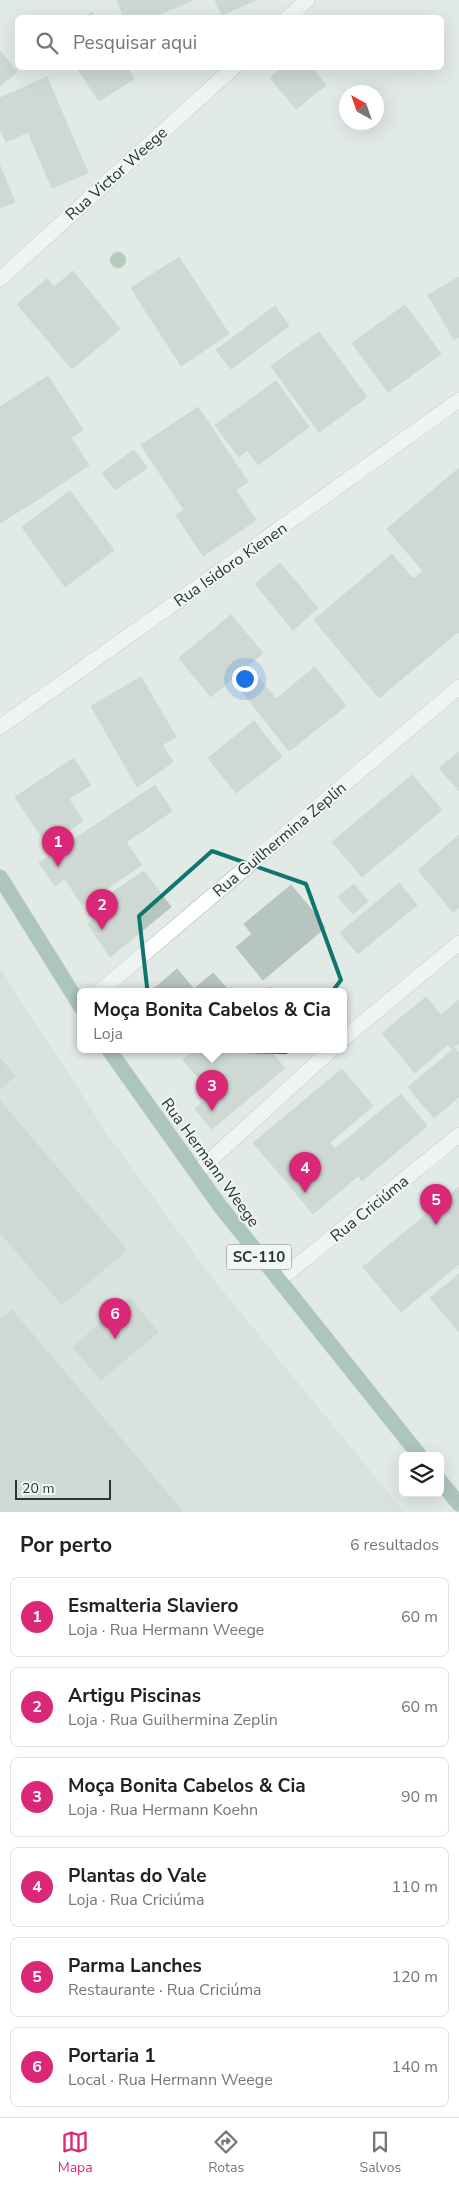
<!DOCTYPE html>
<html lang="pt">
<meta charset="utf-8">
<style>
:root{--surface:#fff;--page:#f2f2f2;--text:#222;--muted:#767676;--line:#e0e0e0;--accent:#db2777}
body{margin:0;font-family:"Nunito Sans",sans-serif;background:var(--page);color:var(--text)}
.controls{position:absolute;right:15px;bottom:15px;display:grid;overflow:hidden;border-radius:8px;box-shadow:0 5px 20px #0002}
.controls button{width:45px;height:45px;display:grid;place-items:center;padding:0;border:0;border-bottom:1px solid var(--line);background:var(--surface);color:var(--text);font:25px sans-serif}
.compass{position:absolute;left:339px;top:85px;width:45px;height:45px;border-radius:50%;background:var(--surface);box-shadow:0 5px 20px #0002;rotate:320deg}
.scale{position:absolute;left:15px;bottom:12px;width:96px;box-sizing:border-box;padding-left:5px;border:2px solid #243932;border-top:0;font-size:14px;line-height:18px;white-space:nowrap;color:#243932;-webkit-text-stroke:4px #f2f7f4;paint-order:stroke}
.you{position:absolute;left:244px;top:678px;width:18px;height:18px;margin:-12px;border:4px solid #fff;border-radius:50%;background:#1a73e8;box-shadow:0 0 0 8px #1a73e833}
.badge{display:grid;place-items:center;width:32px;height:32px;border-radius:50%;background:var(--accent);color:#fff;font-size:16px;font-weight:700}
.pin{position:absolute;translate:-50% -41px;filter:drop-shadow(0 1px 2px #0008)}
.pin::after{content:'';position:absolute;top:26px;width:18px;height:15px;background:inherit;clip-path:polygon(0 0,100% 0,50% 100%)}
.popup{position:absolute;left:77px;top:988px;width:270px;height:65px;box-sizing:border-box;display:grid;place-content:center;border-radius:8px;background:var(--surface);filter:drop-shadow(0 1px 4px #0005);font-size:16px;white-space:nowrap;color:var(--muted)}
.popup b{font-size:19px;color:var(--text)}
.popup::after{content:'';position:absolute;left:50%;top:100%;margin-left:-10px;border:10px solid transparent;border-top-color:var(--surface)}
.list{margin:0;padding:0;list-style:none}
h2{display:flex;justify-content:space-between;align-items:center;height:65px;margin:0;padding:0 20px;font-size:21px}
h2 small{font-size:16px;font-weight:400;color:var(--muted)}
.list li{display:grid;grid-template-columns:32px 1fr auto;gap:15px;align-items:center;box-sizing:border-box;height:80px;margin:0 10px 10px;padding:0 10px;border:1px solid var(--line);border-radius:8px}
.list b{display:block;font-size:19px;white-space:nowrap}
.list p{margin:0;font-size:16px;white-space:nowrap;color:var(--muted)}
.list em{font-size:16px;font-style:normal;color:var(--muted)}
.icon{flex:none;width:28px;height:28px;fill:none;stroke:currentColor;stroke-width:2;stroke-linecap:round;stroke-linejoin:round}
.map{position:relative;flex:none;width:459px;height:1512px;overflow:hidden}
.search{position:absolute;background:var(--surface);box-shadow:0 5px 20px #0002;left:15px;right:15px;top:15px;height:55px;display:flex;align-items:center;gap:12px;box-sizing:border-box;padding:0 18px;border-radius:8px;color:var(--muted);font-size:19px}
.sheet{height:605px;background:var(--surface)}
nav{display:flex;justify-content:space-around;align-items:center;box-sizing:border-box;height:70px;border-top:1px solid var(--line);background:var(--surface);font-size:14px;color:var(--muted)}
nav a{display:grid;justify-items:center;gap:2px}
nav .on{color:var(--accent)}
.map>svg:first-child{display:block}
</style>
<div class="map">
<svg width="459" height="1512" viewBox="0 0 459 1512">
<rect width="100%" height="100%" fill="#e2eae6"/>
<path fill="#d0dad5" d="M 0,968 L 108,1135 L 210,1275 L 404,1512 L 0,1512 Z"/>
<path fill="#b7c5bf" stroke="#b5c3bc" d="M 117,0 L 193,0 L 151,18 L 124,18 Z
M 215,0 L 256,0 L 222,15 Z
M 92,12 L 96,18 L 84,18 Z
M 0,51 L 17,72 L 0,86 Z
M 77,68 L 127,68 L 134,79 L 99,101 Z
M 282,68 L 312,68 L 326,85 L 296,109 L 270,78 Z
M 47,77 L 88,173 L 52,188 L 28,132 L 6,142 L 0,129 L 0,98 Z
M 0,166 L 15,202 L 0,208 Z
M 179,257 L 229,334 L 181,366 L 131,288 Z
M 73,271 L 120,329 L 72,369 L 17,304 L 47,279 L 54,287 Z
M 459,277 L 459,337 L 454,340 L 428,295 Z
M 405,305 L 441,354 L 388,392 L 352,343 Z
M 275,306 L 289,326 L 231,369 L 216,350 Z
M 319,332 L 367,397 L 319,432 L 271,366 Z
M 48,376 L 83,430 L 71,438 L 89,465 L 32,503 L 0,453 L 0,407 Z
M 276,381 L 309,427 L 258,465 L 247,450 L 239,457 L 215,425 Z
M 198,407 L 248,482 L 236,490 L 256,520 L 203,556 L 176,515 L 184,510 L 141,445 Z
M 134,450 L 147,468 L 115,490 L 102,473 Z
M 0,453 L 32,503 L 0,523 Z
M 459,468 L 459,633 L 413,579 L 423,571 L 387,529 Z
M 70,491 L 114,550 L 65,587 L 22,527 Z
M 392,554 L 458,632 L 379,698 L 314,620 Z
M 280,563 L 318,608 L 293,630 L 255,584 Z
M 231,615 L 263,653 L 211,697 L 179,658 Z
M 315,667 L 346,706 L 289,751 L 243,693 L 260,679 L 276,699 Z
M 141,677 L 176,737 L 162,745 L 173,762 L 137,787 L 91,706 Z
M 254,721 L 282,757 L 236,793 L 208,758 Z
M 459,752 L 459,791 L 439,768 Z
M 74,758 L 91,785 L 69,799 L 83,821 L 47,845 L 15,797 Z
M 412,775 L 442,810 L 362,877 L 332,842 Z
M 155,785 L 172,811 L 126,842 L 142,865 L 82,905 L 65,879 L 55,886 L 39,863 Z
M 459,835 L 459,907 L 453,912 L 418,870 Z
M 144,871 L 171,907 L 110,957 L 88,924 L 95,918 L 88,909 Z
M 399,883 L 417,905 L 358,954 L 340,933 Z
M 354,884 L 368,901 L 353,914 L 338,897 Z
M 291,885 L 326,927 L 263,980 L 236,947 L 252,934 L 244,924 Z
M 177,969 L 194,989 L 213,973 L 230,992 L 150,992 Z
M 270,987 L 274,992 L 264,992 Z
M 426,997 L 441,1015 L 459,1000 L 459,1043 L 452,1049 L 448,1044 L 415,1073 L 382,1033 Z
M 455,1048 L 459,1053 L 459,1097 L 434,1118 L 408,1087 Z
M 195,1050 L 269,1050 L 285,1068 L 212,1129 L 195,1109 L 212,1094 L 183,1060 Z
M 0,1058 L 15,1076 L 0,1089 Z
M 342,1069 L 373,1106 L 285,1180 L 253,1143 Z
M 401,1094 L 427,1126 L 362,1181 L 358,1176 L 313,1214 L 285,1180 L 329,1142 L 335,1149 Z
M 0,1101 L 127,1250 L 62,1305 L 0,1232 Z
M 459,1187 L 459,1264 L 401,1312 L 363,1267 Z
M 459,1274 L 459,1332 L 430,1298 Z
M 130,1298 L 158,1332 L 101,1380 L 73,1347 Z
M 12,1310 L 183,1512 L 0,1512 L 0,1320 Z"/>
<g fill="none" stroke-linecap="round" stroke-linejoin="round">
<g stroke="#a5b1ac" stroke-width="16">
<path id="street" d="M 288,18 L 307,0
M 0,279 L 233,68
M 0,727 L 251,549 L 459,400
M 99,992 L 459,687
M 343,1039 L 459,943
M 196,1173 L 331,1050
M 279,1280 L 459,1135"/>
</g>
<g stroke="#bdc4c2" stroke-width="16">
<path id="primary" d="M 0,877 L 81,1007
M 109,1050 L 220,1206 L 420,1456
M 440,1481 L 459,1504"/>
</g>
<use href="#street" stroke="#fff" stroke-width="15"/>
<use href="#primary" stroke="#6b9b8b" stroke-width="15"/>
</g>
<circle fill="#81a58d" cx="118" cy="260" r="8"/>
<path d="M0 0H459V1512H0ZM 212,851 L 306,884 L 341,980 L 286,1052 L 154,1049 L 139,916 Z" fill="#e2eae6" fill-opacity=".55" fill-rule="evenodd"/>
<path fill="none" stroke="#0f766e" stroke-width="4" stroke-linejoin="round" d="M 212,851 L 306,884 L 341,980 L 286,1052 L 154,1049 L 139,916 Z"/>
<g text-anchor="middle" stroke-width="4" stroke-linejoin="round" paint-order="stroke">
<rect fill="#f2f7f4" stroke="#62726c" stroke-width="1" x="226.5" y="1244.5" width="65" height="25" rx="4"/>
<g font-size="15" font-weight="bold" fill="#243932">
<text x="259" y="1262">SC-110</text>
</g>
<g font-size="16" fill="#243932" stroke="#f2f7f4">
<text transform="translate(116 173) rotate(-42)" y="6">Rua Victor Weege</text>
<text transform="translate(230 564) rotate(-35)" y="6">Rua Isidoro Kienen</text>
<text transform="translate(279 839) rotate(-40)" y="6">Rua Guilhermina Zeplin</text>
<text transform="translate(211 1162) rotate(54)" y="6">Rua Hermann Weege</text>
<text transform="translate(369 1208) rotate(-39)" y="6">Rua Criciúma</text>
</g>
</g>
</svg>
<div class="controls">
<button><svg class="icon" aria-label="layers" viewBox="0 0 24 24"><path d="M12 4l9 5-9 5-9-5zM3 14l9 5 9-5"/></svg></button>
</div>
<svg class="compass" viewBox="-18 -18 36 36"><path d="M0-13l5 13h-10z" fill="#e53935"/><path d="M0 13l5-13h-10z" fill="#767676"/></svg>
<div class="scale">20 m</div>
<div class="you"></div>
<div class="pin badge" style="left:58px;top:867px">1</div>
<div class="pin badge" style="left:102px;top:930px">2</div>
<div class="pin badge" style="left:212px;top:1111px">3</div>
<div class="popup"><b>Moça Bonita Cabelos &amp; Cia</b>Loja</div>
<div class="pin badge" style="left:305px;top:1193px">4</div>
<div class="pin badge" style="left:436px;top:1225px">5</div>
<div class="pin badge" style="left:115px;top:1339px">6</div>
<div class="search"><svg class="icon" aria-label="search" viewBox="0 0 24 24"><circle cx="10" cy="10" r="6"/><path d="M15 15l6 6"/></svg>Pesquisar aqui</div>
</div>
<section class="sheet">
<h2>Por perto<small>6 resultados</small></h2>
<ul class="list">
<li><span class="badge">1</span><div><b>Esmalteria Slaviero</b><p>Loja · Rua Hermann Weege</p></div><em>60 m</em></li>
<li><span class="badge">2</span><div><b>Artigu Piscinas</b><p>Loja · Rua Guilhermina Zeplin</p></div><em>60 m</em></li>
<li><span class="badge">3</span><div><b>Moça Bonita Cabelos &amp; Cia</b><p>Loja · Rua Hermann Koehn</p></div><em>90 m</em></li>
<li><span class="badge">4</span><div><b>Plantas do Vale</b><p>Loja · Rua Criciúma</p></div><em>110 m</em></li>
<li><span class="badge">5</span><div><b>Parma Lanches</b><p>Restaurante · Rua Criciúma</p></div><em>120 m</em></li>
<li><span class="badge">6</span><div><b>Portaria 1</b><p>Local · Rua Hermann Weege</p></div><em>140 m</em></li>
</ul>
</section>
<nav>
<a class="on"><svg class="icon" aria-label="map" viewBox="0 0 24 24"><path d="M3 6l6-2 6 2 6-2v14l-6 2-6-2-6 2zM9 4v14M15 6v14"/></svg>Mapa</a>
<a><svg class="icon" aria-label="directions" viewBox="0 0 24 24"><path d="M12 3l9 9-9 9-9-9zM9 14v-3h6M13 9l2 2-2 2"/></svg>Rotas</a>
<a><svg class="icon" aria-label="saved" viewBox="0 0 24 24"><path d="M7 4h10v16l-5-4-5 4z"/></svg>Salvos</a>
</nav>
